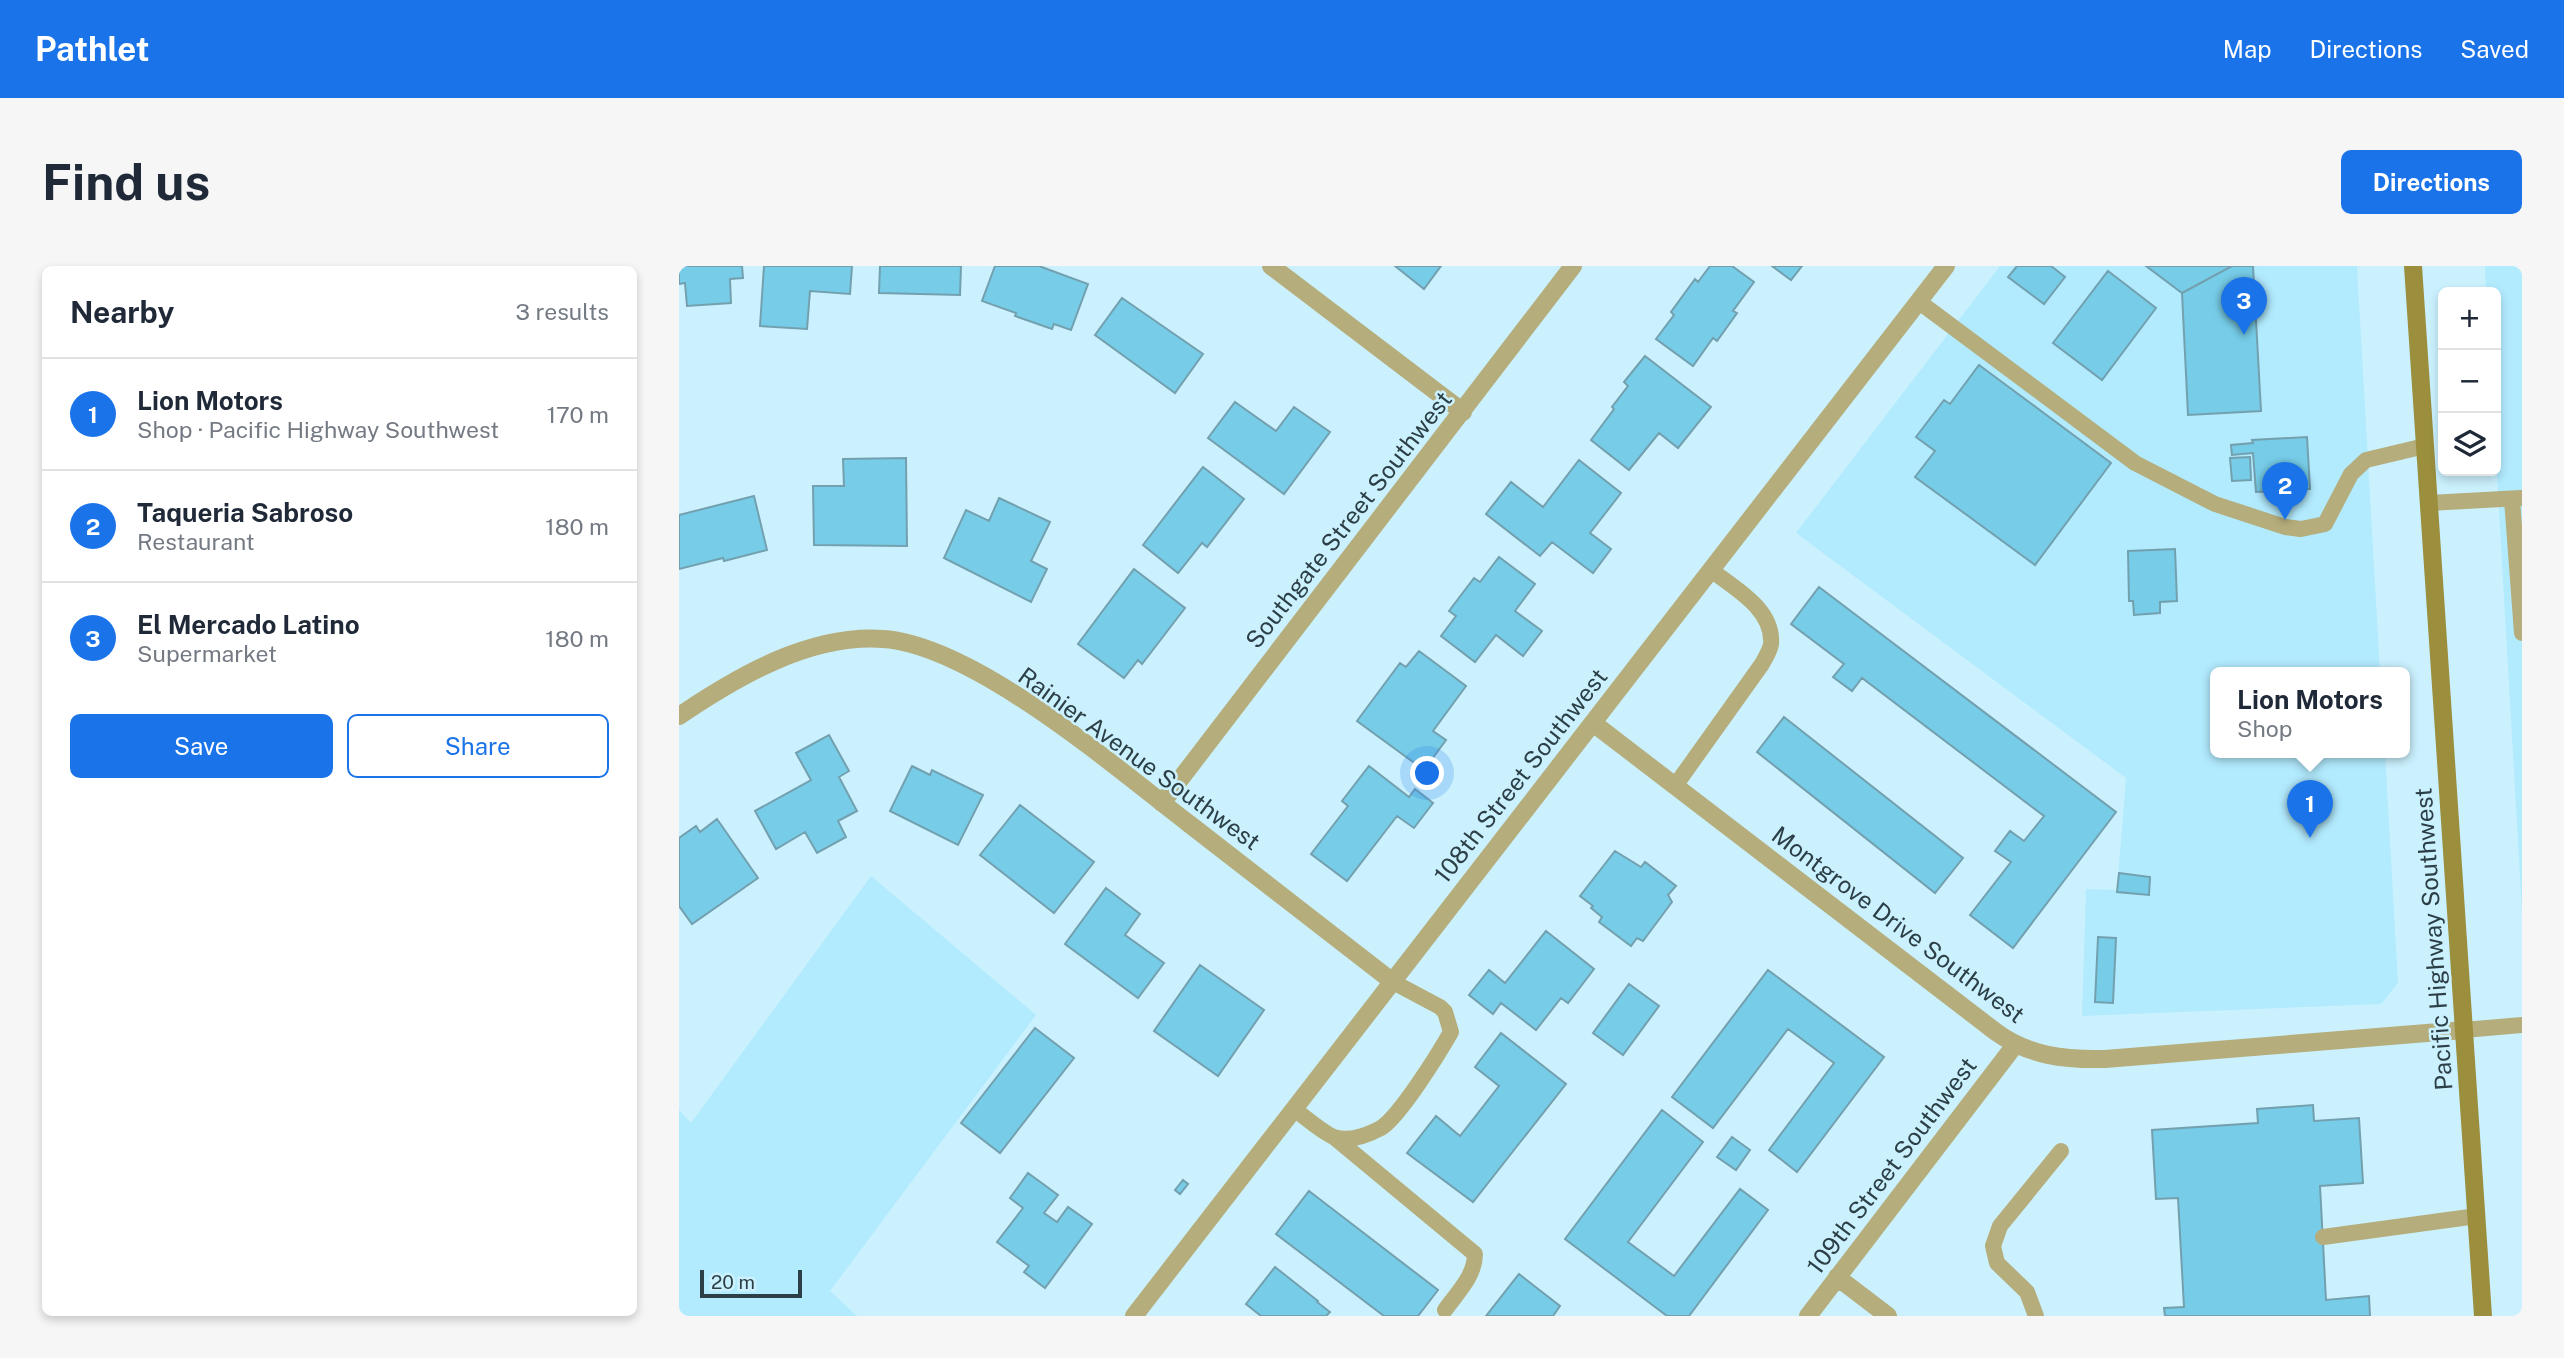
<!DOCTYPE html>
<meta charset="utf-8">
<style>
:root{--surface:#fff;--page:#f6f6f7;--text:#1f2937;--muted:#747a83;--line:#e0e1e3;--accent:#1a73e8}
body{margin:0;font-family:"Public Sans",sans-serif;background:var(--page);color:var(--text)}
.controls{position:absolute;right:21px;top:21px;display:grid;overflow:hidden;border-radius:10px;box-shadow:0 4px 10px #0003}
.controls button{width:63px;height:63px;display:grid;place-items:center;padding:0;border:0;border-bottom:2px solid var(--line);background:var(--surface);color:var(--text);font:35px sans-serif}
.scale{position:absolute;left:21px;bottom:18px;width:102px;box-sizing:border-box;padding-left:7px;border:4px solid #2c3f46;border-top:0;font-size:19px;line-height:24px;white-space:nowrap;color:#2c3f46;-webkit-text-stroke:5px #cbf1fe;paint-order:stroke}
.you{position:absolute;left:749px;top:508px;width:24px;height:24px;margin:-18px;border:5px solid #fff;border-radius:50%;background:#1a73e8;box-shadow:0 0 0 10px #1a73e833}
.badge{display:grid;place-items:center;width:46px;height:46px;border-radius:50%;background:var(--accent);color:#fff;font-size:23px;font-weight:700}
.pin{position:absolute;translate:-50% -58px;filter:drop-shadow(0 2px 4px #0008)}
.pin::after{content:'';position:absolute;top:37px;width:24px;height:21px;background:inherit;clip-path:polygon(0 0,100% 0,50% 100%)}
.popup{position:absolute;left:1531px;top:401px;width:200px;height:91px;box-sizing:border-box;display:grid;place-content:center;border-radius:10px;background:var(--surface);filter:drop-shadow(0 2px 5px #0005);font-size:23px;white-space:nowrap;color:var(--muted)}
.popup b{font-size:26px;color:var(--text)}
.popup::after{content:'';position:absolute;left:50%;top:100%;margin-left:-14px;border:14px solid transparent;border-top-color:var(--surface)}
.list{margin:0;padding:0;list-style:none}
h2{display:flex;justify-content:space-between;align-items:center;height:91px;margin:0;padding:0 28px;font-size:30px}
h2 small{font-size:23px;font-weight:400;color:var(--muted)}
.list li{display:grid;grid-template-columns:46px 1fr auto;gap:21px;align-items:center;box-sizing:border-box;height:112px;padding:0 28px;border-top:2px solid var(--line)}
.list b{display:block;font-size:26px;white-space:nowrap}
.list p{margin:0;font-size:23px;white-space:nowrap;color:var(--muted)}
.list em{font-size:23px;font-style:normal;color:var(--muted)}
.actions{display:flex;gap:14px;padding:21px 28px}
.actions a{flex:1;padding:16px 0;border:2px solid var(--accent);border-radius:10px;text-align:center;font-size:24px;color:var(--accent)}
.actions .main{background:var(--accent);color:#fff}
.icon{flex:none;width:38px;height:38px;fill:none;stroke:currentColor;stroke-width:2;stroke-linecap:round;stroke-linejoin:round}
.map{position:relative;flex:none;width:1843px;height:1050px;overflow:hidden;border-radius:10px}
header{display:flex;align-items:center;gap:42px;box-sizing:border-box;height:98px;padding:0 35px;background:var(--accent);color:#fff}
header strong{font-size:33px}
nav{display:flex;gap:38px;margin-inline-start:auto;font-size:24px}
.intro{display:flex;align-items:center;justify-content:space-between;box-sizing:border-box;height:168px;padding:0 42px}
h1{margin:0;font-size:49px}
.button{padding:18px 32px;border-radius:10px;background:var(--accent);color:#fff;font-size:24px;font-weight:700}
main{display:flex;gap:42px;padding:0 42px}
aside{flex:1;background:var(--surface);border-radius:10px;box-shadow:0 4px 10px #0003}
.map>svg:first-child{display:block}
</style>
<header>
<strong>Pathlet</strong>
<nav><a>Map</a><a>Directions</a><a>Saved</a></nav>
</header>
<div class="intro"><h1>Find us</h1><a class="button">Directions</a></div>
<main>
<aside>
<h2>Nearby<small>3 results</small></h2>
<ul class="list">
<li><span class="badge">1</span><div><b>Lion Motors</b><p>Shop · Pacific Highway Southwest</p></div><em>170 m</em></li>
<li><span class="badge">2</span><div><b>Taqueria Sabroso</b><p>Restaurant</p></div><em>180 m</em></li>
<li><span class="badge">3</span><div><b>El Mercado Latino</b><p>Supermarket</p></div><em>180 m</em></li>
</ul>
<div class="actions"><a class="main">Save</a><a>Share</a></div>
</aside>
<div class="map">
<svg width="1843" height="1050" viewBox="0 0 1843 1050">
<rect width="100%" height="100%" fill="#cbf1fe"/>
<path fill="#b2ebfe" d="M 1321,0 L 1678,0 L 1701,406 L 1536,406 L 1536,486 L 1706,486 L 1719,717 L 1702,738 L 1403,750 L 1407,623 L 1438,624 L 1447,512 L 1117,267 Z
M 1806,0 L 1843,0 L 1843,646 L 1817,192 L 1817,26 L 1807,26 Z
M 192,610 L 357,749 L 151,1025 L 178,1050 L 0,1050 L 0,844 L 12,857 Z"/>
<path fill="#77cde8" stroke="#73a0af" stroke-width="2" d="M 0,0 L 63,0 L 64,12 L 51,13 L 52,37 L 8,40 L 6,17 L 0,18 Z
M 85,0 L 173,0 L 171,28 L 131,25 L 128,63 L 81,60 Z
M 201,0 L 282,0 L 281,29 L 200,27 Z
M 316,0 L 360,0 L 409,18 L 392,64 L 375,58 L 373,63 L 336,50 L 337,47 L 303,35 Z
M 716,0 L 762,0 L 745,23 Z
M 1031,0 L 1053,0 L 1075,16 L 1054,45 L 1058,47 L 1038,75 L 1034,72 L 1014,100 L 977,73 L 995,49 L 992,46 L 1016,13 L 1019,16 Z
M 1093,0 L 1123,0 L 1112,14 Z
M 1338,0 L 1372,0 L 1386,11 L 1365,38 L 1329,11 Z
M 1467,0 L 1553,0 L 1503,27 Z
M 1553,0 L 1574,0 L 1582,145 L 1509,149 L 1503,27 Z
M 1429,5 L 1477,42 L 1423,114 L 1374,77 Z
M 443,32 L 524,88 L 496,127 L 416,69 Z
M 966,90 L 1032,141 L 999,182 L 980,167 L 950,204 L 912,174 L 935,143 L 933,141 L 949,120 L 945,116 Z
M 1300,99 L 1432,197 L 1356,299 L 1236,211 L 1256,185 L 1237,171 L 1265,134 L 1271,138 Z
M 556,136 L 597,165 L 615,141 L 651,166 L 605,228 L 529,172 Z
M 1628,171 L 1631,223 L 1577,226 L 1574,187 L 1553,189 L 1552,179 L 1574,177 L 1573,174 Z
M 1571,191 L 1572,214 L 1553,215 L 1551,192 Z
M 227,192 L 228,280 L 135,279 L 134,220 L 165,220 L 164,193 Z
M 900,194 L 942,227 L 911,267 L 932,283 L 914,307 L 873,276 L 861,290 L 807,248 L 832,216 L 864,241 Z
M 524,201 L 565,233 L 528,281 L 523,277 L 499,307 L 464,279 Z
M 75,230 L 88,284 L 45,295 L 44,292 L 0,303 L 0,249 Z
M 320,232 L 371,256 L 352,295 L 368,303 L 352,336 L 265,292 L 287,244 L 310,255 Z
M 1496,283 L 1498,335 L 1481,336 L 1481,347 L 1455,349 L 1454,335 L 1450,335 L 1449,285 Z
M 820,291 L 856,318 L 836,345 L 863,365 L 844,390 L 817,369 L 796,396 L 762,370 L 777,350 L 770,345 L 795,312 L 801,316 Z
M 455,303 L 506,342 L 463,398 L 459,394 L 445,412 L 399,378 Z
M 1140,321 L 1437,546 L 1334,682 L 1291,649 L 1332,596 L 1316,585 L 1331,565 L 1345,575 L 1365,550 L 1183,412 L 1173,425 L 1154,411 L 1165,398 L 1112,358 Z
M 740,385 L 787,420 L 754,465 L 767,474 L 745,504 L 678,455 L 721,397 L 727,401 Z
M 1105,451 L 1284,592 L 1256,627 L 1078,486 Z
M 150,469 L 170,505 L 160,511 L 178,545 L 159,555 L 167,571 L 138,587 L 126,566 L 97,583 L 76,545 L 132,514 L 117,487 Z
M 233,500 L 251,509 L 253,504 L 304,529 L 279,579 L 211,545 Z
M 690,500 L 730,531 L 736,523 L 754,537 L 735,562 L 718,550 L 668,615 L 632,588 L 669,540 L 663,535 Z
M 341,539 L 415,596 L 375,647 L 301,589 Z
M 38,553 L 79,612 L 13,658 L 0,640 L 0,572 L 17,560 L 21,566 Z
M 936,585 L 962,601 L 966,596 L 997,620 L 989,629 L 993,636 L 964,675 L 958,672 L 952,680 L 920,656 L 923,651 L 912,642 L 914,640 L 901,630 Z
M 1440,607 L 1471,611 L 1470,629 L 1438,626 Z
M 427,622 L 461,648 L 446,669 L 485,697 L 459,732 L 386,678 Z
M 867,665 L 915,703 L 889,737 L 882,732 L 857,764 L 822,737 L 814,748 L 790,729 L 810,704 L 826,717 Z
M 1419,671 L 1437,672 L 1434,737 L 1416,736 Z
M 521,699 L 585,744 L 539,810 L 475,765 Z
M 1089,704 L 1205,791 L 1118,906 L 1090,884 L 1155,797 L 1109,763 L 1034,862 L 993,831 Z
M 950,718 L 980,740 L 944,789 L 914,767 Z
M 356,762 L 395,792 L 321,887 L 282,857 Z
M 822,767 L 887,818 L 794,936 L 728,887 L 757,850 L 781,870 L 820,820 L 796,801 Z
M 1634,839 L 1635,855 L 1680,852 L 1684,917 L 1641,920 L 1647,1034 L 1690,1030 L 1691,1050 L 1486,1050 L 1485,1042 L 1505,1041 L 1499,932 L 1477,933 L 1473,864 L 1579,857 L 1578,843 Z
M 983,844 L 1024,876 L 949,976 L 995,1010 L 1061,923 L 1089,944 L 1010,1050 L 988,1050 L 886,973 Z
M 1053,871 L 1071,884 L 1057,904 L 1038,891 Z
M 349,907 L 379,929 L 365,947 L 378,956 L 389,941 L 413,958 L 366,1022 L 345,1006 L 350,1000 L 318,976 L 344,942 L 331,932 Z
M 504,914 L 509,918 L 501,928 L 496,924 Z
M 630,925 L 759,1024 L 739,1050 L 705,1050 L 597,968 Z
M 596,1001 L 639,1035 L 638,1036 L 651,1046 L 647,1050 L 582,1050 L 567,1038 Z
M 840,1008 L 881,1040 L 874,1050 L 807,1050 Z"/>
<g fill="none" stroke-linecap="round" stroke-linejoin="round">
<path stroke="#b5ad7b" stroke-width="16" d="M 1239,35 L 1456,197 L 1536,238 L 1606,261 L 1622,263 L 1646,258 L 1672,208 L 1687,194 L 1746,180
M 1833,233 L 1843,367
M 1750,237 L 1842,232
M 996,520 L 1083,398 C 1086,392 1091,385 1092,378 C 1095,343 1055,322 1032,304
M 1785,764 L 1843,759
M 615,843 C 626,851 644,867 655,871 C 670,876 689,869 702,862 C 721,850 760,787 772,766 L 766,746 L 761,741 L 714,716
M 655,871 L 796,988 C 796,1010 778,1027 766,1044
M 1644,971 L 1798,950
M 1357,1050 L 1348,1026 L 1318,997 L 1314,980 L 1321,960 L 1382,885"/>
<path stroke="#b5ad7b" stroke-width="18" d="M 592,0 L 784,146
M 0,450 C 59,410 131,368 204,373 C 295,379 436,501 509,557 C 577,610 646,663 714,716
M 914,457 L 1317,766 C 1350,790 1386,794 1426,793 L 1785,764
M 483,537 L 894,0
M 1158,1011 L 1209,1050
M 1129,1050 L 1336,779"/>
<path stroke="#b5ad7b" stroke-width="18" d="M 455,1050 L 1267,0"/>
<path stroke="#9b8f3e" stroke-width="18" d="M 1734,0 L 1804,1050"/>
</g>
<g text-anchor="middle" stroke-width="5" stroke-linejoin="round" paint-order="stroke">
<g font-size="24" fill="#2c3f46" stroke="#cbf1fe">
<text transform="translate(670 254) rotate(-52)" y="8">Southgate Street Southwest</text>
<text transform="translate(460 493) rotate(36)" y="8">Rainier Avenue Southwest</text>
<text transform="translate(842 510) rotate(-52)" y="8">108th Street Southwest</text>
<text transform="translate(1219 659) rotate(37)" y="8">Montgrove Drive Southwest</text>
<text transform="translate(1755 673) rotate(-94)" y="8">Pacific Highway Southwest</text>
<text transform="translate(1213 900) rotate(-53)" y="8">109th Street Southwest</text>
</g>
</g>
</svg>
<div class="controls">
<button>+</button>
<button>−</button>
<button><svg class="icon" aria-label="layers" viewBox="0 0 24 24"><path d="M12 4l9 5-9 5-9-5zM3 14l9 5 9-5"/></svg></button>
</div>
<div class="scale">20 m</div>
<div class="you"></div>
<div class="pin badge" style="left:1631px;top:572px">1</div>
<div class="popup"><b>Lion Motors</b>Shop</div>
<div class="pin badge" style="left:1606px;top:254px">2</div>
<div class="pin badge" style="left:1565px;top:69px">3</div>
</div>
</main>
